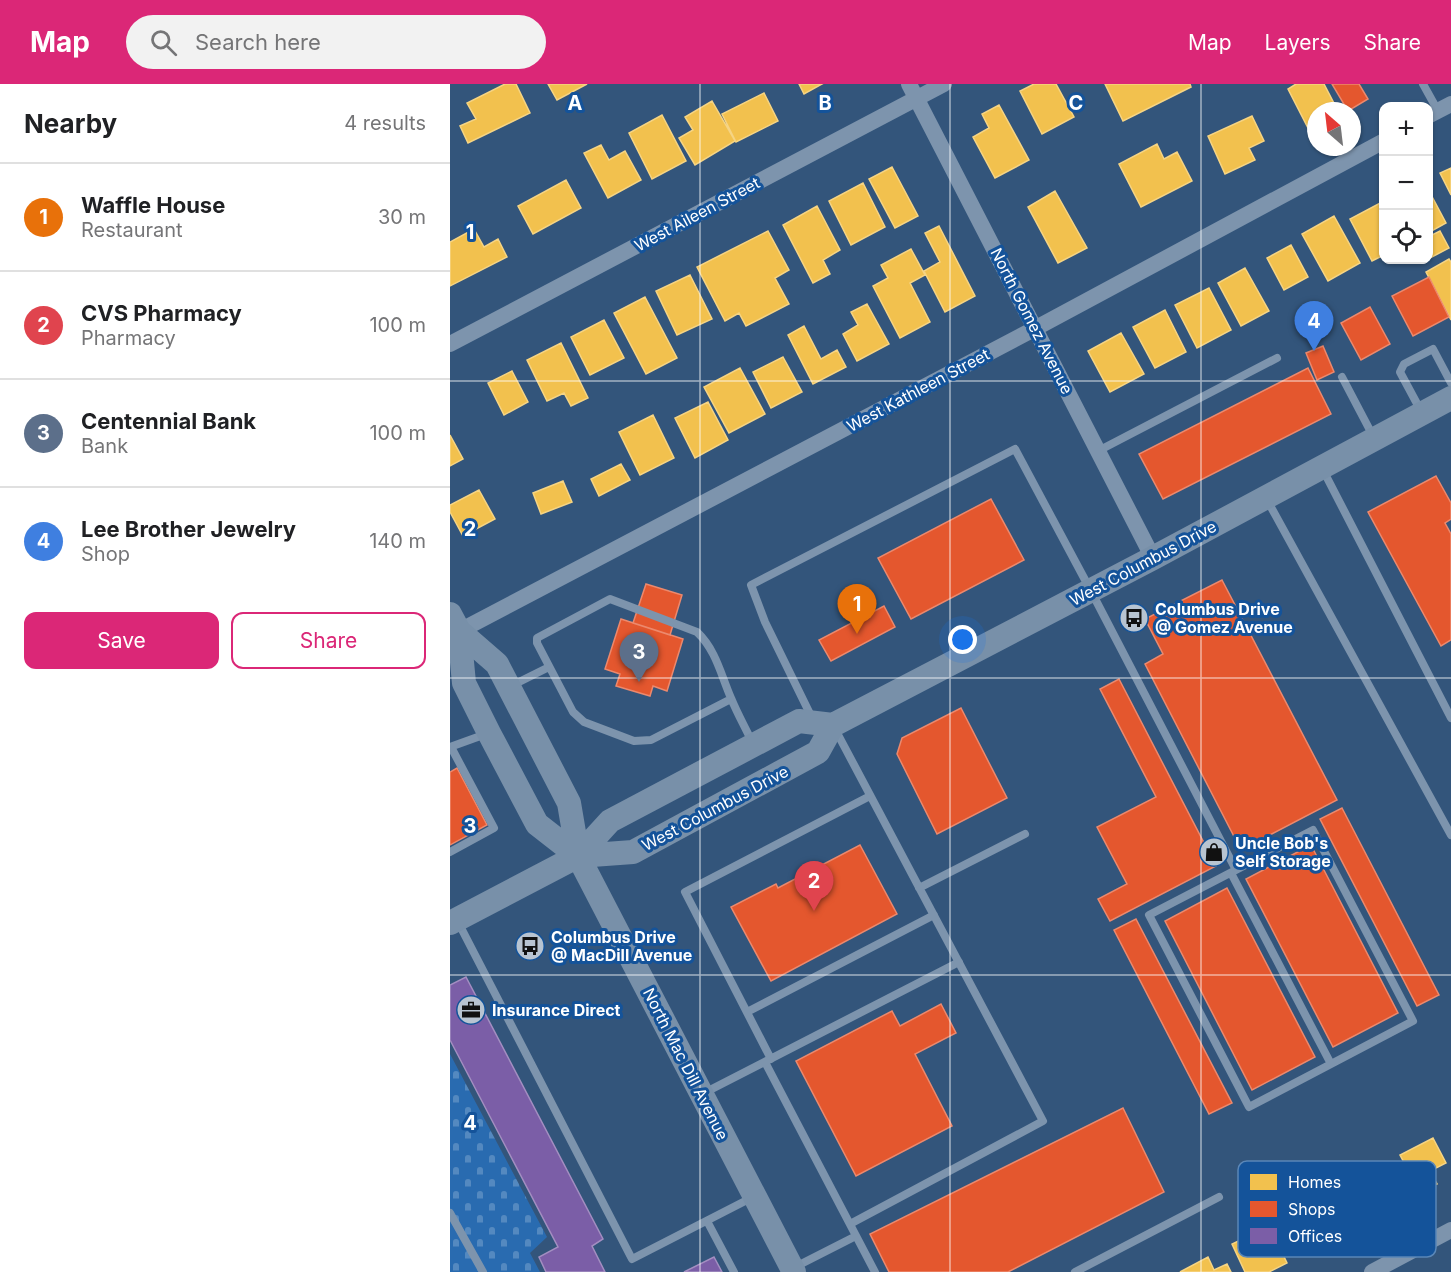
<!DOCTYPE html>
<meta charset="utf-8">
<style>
:root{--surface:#fff;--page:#f2f2f2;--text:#202124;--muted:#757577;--line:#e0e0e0;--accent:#db2777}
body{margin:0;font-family:Inter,sans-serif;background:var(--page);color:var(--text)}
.controls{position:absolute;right:18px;top:18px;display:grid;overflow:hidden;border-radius:12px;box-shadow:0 2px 4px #0004}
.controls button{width:54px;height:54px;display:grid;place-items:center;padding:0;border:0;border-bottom:2px solid var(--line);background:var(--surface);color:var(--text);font:30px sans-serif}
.compass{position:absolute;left:857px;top:18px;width:54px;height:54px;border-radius:50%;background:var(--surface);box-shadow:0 2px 4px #0004;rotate:332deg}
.you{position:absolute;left:513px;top:556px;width:21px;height:21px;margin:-15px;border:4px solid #fff;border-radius:50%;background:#1a73e8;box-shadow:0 0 0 9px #1a73e833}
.badge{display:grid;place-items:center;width:39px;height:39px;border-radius:50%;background:var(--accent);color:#fff;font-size:20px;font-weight:700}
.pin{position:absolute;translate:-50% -50px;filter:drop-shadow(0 2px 3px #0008)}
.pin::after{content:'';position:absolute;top:32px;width:21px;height:18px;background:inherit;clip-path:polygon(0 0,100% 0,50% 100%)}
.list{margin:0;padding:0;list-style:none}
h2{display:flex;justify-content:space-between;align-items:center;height:78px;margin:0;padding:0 24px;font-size:26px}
h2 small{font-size:20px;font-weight:400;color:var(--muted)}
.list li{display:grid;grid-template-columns:39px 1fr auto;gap:18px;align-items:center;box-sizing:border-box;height:108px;padding:0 24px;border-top:2px solid var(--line)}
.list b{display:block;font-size:22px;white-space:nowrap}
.list p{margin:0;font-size:20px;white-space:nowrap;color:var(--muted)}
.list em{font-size:20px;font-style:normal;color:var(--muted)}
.actions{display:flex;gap:12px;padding:18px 24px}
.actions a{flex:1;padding:14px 0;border:2px solid var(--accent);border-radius:12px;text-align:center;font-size:21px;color:var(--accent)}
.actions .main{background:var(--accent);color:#fff}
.icon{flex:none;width:33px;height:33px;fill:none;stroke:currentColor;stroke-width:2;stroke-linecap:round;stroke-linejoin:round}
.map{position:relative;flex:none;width:1001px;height:1188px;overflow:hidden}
header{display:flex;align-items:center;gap:36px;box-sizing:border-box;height:84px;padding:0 30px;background:var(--accent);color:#fff}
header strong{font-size:28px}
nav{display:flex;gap:33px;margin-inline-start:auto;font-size:21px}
.search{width:420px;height:54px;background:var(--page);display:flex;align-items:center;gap:15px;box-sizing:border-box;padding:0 21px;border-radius:33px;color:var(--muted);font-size:22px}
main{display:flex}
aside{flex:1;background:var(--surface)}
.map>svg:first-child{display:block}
</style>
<header>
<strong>Map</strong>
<div class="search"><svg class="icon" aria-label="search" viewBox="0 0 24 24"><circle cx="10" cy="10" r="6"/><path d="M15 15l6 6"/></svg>Search here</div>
<nav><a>Map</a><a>Layers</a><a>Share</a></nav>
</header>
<main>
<aside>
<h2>Nearby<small>4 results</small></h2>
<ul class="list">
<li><span class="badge" style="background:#e8710a">1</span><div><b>Waffle House</b><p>Restaurant</p></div><em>30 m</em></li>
<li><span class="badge" style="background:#e0444e">2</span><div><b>CVS Pharmacy</b><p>Pharmacy</p></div><em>100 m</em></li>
<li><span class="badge" style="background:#5c6f8a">3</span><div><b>Centennial Bank</b><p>Bank</p></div><em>100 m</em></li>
<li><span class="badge" style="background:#3f7fe0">4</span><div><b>Lee Brother Jewelry</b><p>Shop</p></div><em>140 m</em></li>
</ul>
<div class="actions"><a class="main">Save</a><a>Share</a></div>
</aside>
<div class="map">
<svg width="1001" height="1188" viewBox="0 0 1001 1188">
<defs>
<pattern id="cemetery-stones" width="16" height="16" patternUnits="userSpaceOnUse" patternTransform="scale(1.5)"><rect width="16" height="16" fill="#296bb0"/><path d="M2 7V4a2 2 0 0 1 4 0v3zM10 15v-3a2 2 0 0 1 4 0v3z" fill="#5489c0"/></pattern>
</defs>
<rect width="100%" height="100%" fill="#33557b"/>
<path fill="url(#cemetery-stones)" d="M 0,970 L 97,1153 L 80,1169 L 90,1188 L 0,1188 Z"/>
<path fill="#f2c14e" stroke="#f6d483" stroke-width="1.5" d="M 55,0 L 66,0 L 80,29 L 18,59 L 10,42 L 26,35 L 17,19 Z
M 98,0 L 137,0 L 107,16 Z
M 349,0 L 372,0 L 354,10 Z
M 584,0 L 606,0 L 624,33 L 592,50 L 570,7 Z
M 655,0 L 740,0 L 741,3 L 673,37 Z
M 846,0 L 874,0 L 888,27 L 866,27 L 866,42 L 859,46 L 838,5 Z
M 314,9 L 328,37 L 286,58 L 272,30 Z
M 262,17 L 285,57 L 245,81 L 229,54 L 243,46 L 235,33 Z
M 549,21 L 579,76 L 545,94 L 523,53 L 539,44 L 532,30 Z
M 212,31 L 236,77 L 202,95 L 179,49 Z
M 802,32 L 814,57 L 799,64 L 805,76 L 775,90 L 758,52 Z
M 707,60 L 714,75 L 727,68 L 742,97 L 691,123 L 669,80 Z
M 151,61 L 159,76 L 175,67 L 191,96 L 158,114 L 134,69 Z
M 442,83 L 468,132 L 445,144 L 419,95 Z
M 1001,84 L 1001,111 L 990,89 Z
M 116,96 L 131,124 L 83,150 L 68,122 Z
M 413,99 L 435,143 L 401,161 L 379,117 Z
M 978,105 L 996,139 L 978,149 Z
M 605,107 L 637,164 L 608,179 L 578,123 Z
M 934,117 L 934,171 L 922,177 L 900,135 Z
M 367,122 L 390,166 L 373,176 L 380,190 L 363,199 L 333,141 Z
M 884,132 L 910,179 L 878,197 L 852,150 Z
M 489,142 L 525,212 L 495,228 L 474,187 L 490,178 L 475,149 Z
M 24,145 L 34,163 L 48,155 L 57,173 L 0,202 L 0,158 Z
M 318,147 L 339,186 L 325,194 L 339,220 L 296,242 L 289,229 L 275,237 L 247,183 Z
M 990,147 L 999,164 L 978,175 L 978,153 Z
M 841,161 L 858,193 L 834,206 L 817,174 Z
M 461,165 L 475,191 L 460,199 L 480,238 L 450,254 L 423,202 L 438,194 L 431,181 Z
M 999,175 L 1001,178 L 1001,236 L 976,188 Z
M 795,184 L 819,227 L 791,242 L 768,199 Z
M 240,191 L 262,235 L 227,251 L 206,207 Z
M 759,204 L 781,246 L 747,264 L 725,221 Z
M 195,213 L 227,274 L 196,290 L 164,229 Z
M 417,220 L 439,260 L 407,277 L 393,250 L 408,241 L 401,228 Z
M 715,226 L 736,268 L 705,284 L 683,243 Z
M 154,236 L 174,274 L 140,291 L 121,253 Z
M 354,242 L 371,275 L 387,266 L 396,283 L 363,300 L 338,251 Z
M 671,249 L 694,290 L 660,308 L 638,267 Z
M 111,259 L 138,314 L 121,322 L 114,309 L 97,317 L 77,276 Z
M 333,273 L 352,308 L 321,324 L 303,288 Z
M 290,284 L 315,330 L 279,349 L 254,303 Z
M 62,287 L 78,318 L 54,331 L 38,299 Z
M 258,318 L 278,356 L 245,374 L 225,334 Z
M 203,331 L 224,374 L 190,391 L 169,348 Z
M 0,351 L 13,375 L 0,382 Z
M 171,380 L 180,396 L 149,412 L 141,395 Z
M 113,397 L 122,418 L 91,430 L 83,409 Z
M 29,406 L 45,435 L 13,452 L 0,428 L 0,421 Z
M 983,1054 L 996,1079 L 980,1087 L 987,1100 L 970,1108 L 950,1071 Z
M 807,1148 L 813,1161 L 825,1154 L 837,1179 L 819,1188 L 795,1188 L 782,1160 Z
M 758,1173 L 764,1186 L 777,1180 L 781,1188 L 730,1188 Z"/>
<path fill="#e4572e" stroke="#ec896d" stroke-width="1.5" d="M 882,0 L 909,0 L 918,15 L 898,27 Z
M 979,193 L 999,233 L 963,252 L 942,212 Z
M 920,223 L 940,260 L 911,276 L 891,239 Z
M 873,262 L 884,288 L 867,296 L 856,269 Z
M 858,284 L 881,330 L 713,415 L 689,370 Z
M 986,392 L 1001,419 L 1001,435 L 995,439 L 1001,450 L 1001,556 L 991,562 L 918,428 Z
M 541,415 L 574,476 L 461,535 L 428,474 Z
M 772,496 L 887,716 L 791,766 L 695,580 L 713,570 L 695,535 Z
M 196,500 L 232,511 L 220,551 L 183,539 Z
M 434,522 L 445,543 L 381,577 L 369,556 Z
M 171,535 L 233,555 L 217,607 L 203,602 L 200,612 L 166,602 L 170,590 L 155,585 Z
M 669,595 L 766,782 L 660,837 L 648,815 L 677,800 L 647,743 L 706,713 L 650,605 Z
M 511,624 L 557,714 L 487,750 L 447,670 L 452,654 Z
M 7,684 L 37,741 L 0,761 L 0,688 Z
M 892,724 L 989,911 L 967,922 L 870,735 Z
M 410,761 L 447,830 L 321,897 L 281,823 L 326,800 L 328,804 Z
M 861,761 L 948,929 L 883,963 L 796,795 Z
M 777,804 L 865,973 L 802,1006 L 715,837 Z
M 686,835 L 782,1019 L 759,1030 L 664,846 Z
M 491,920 L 506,949 L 465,970 L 502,1042 L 406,1092 L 346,977 L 442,927 L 450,942 Z
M 673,1024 L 714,1108 L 558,1188 L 439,1188 L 420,1150 Z"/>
<path fill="#7b5ea7" stroke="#a38ec1" stroke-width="1.5" d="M 16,893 L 153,1155 L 142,1162 L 155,1188 L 96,1188 L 89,1173 L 108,1163 L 0,956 L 0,901 Z
M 264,1173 L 272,1188 L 234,1188 Z"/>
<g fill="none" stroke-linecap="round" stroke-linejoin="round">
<path stroke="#7d94ad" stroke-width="8" d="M 973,0 L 988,27
M 892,293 L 923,352
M 972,329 L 950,288 L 954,280 L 983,265 L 1001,299
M 648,367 L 827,274
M 872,384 L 1001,634
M 816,414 L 1001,751
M 59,603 L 99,583
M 281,615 L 201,656 L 184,657 L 134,638 L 123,628 L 87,559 L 87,554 L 160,515 L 247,548 C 266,566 271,591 281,614 C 287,629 296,645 303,660
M 363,636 L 315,538 L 301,501 L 565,365 L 641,507 L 786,786
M 385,645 L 593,1037 L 400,1140
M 0,663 L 36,650
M 863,746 L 963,937 L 799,1023 L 699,831 Z
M 0,768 L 44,744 L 1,663
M 781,789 L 881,980
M 469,804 L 575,750
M 7,836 L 182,1175 L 303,1113
M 297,928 L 484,831
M 321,975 L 235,808 L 420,712
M 315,978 L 425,1188
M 254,1009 L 509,878
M 0,1129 L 33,1188
M 257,1137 L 284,1188
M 345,1183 L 406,1152
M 625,1188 L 769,1113"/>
<path stroke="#7d94ad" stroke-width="16" d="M 459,0 L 703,474
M 978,32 L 1001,20
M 0,260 L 494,0
M 2,551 L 586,244 L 934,57
M 922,1188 L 1001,1146"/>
<path stroke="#7890a9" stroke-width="24" d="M 0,530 L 9,547 L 14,599 L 39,649 L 87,740 L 128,772
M 9,547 L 47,580 L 119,719 L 128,772 L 344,1188
M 128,772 L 183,768 L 368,668 L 383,641 L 703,474 L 1001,314
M 0,839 L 128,772 L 160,737 L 349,637 L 383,641"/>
</g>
<path fill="none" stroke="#fff" stroke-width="1.5" stroke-opacity="0.55" d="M 250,0 L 250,1188M 500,0 L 500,1188M 751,0 L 751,1188M 0,297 L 1001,297M 0,594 L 1001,594M 0,891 L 1001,891"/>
<defs>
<g id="bus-disc" transform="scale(1.5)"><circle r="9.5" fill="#b8c4d1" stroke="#14539a"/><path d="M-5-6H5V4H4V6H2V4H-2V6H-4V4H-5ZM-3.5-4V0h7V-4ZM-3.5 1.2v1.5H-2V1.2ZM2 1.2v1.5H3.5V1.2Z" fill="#111"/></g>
<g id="shop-disc" transform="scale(1.5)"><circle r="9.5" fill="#b8c4d1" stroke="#14539a"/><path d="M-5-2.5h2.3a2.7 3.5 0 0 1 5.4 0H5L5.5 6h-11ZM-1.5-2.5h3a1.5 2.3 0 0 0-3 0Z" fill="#111"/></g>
<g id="office-disc" transform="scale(1.5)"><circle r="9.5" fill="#b8c4d1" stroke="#14539a"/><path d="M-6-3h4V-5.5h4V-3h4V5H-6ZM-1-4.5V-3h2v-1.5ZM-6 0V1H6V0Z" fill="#111"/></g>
</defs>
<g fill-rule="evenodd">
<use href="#bus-disc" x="684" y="534"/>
<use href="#shop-disc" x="764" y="768"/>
<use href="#bus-disc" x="80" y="862"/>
<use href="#office-disc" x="21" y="926"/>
</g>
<g text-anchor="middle" stroke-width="6" stroke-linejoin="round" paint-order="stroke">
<g font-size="16" fill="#fff" stroke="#14539a">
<text transform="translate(247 130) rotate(-28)" y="6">West Aileen Street</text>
<text transform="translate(582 237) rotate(63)" y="6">North Gomez Avenue</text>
<text transform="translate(468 306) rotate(-28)" y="6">West Kathleen Street</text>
<text transform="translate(693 479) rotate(-28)" y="6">West Columbus Drive</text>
<text transform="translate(265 724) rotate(-28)" y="6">West Columbus Drive</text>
<text transform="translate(236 980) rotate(63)" y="6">North Mac Dill Avenue</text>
</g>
<g font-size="16" font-weight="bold" fill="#fff" stroke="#14539a" text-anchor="start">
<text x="705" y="531">Columbus Drive<tspan x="705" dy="18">@ Gomez Avenue</tspan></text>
<text x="785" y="765">Uncle Bob's<tspan x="785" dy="18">Self Storage</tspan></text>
<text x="101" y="859">Columbus Drive<tspan x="101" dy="18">@ MacDill Avenue</tspan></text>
<text x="42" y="932">Insurance Direct</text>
</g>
</g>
<rect x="788" y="1077" width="198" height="96" rx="9" fill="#14539a" stroke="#5a87b8" stroke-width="1.5"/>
<rect x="800" y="1090" width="27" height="16" fill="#f2c14e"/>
<rect x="800" y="1117" width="27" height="16" fill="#e4572e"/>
<rect x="800" y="1144" width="27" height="16" fill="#7b5ea7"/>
<g font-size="16" fill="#fff">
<text x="838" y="1104">Homes</text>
<text x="838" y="1131">Shops</text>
<text x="838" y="1158">Offices</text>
</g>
<g font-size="20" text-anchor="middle" font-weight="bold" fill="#fff" stroke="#14539a" stroke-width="6" stroke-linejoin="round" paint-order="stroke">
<text x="125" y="26">A</text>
<text x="375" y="26">B</text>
<text x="626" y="26">C</text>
<text x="20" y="155">1</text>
<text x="20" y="452">2</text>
<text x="20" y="749">3</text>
<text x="20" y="1046">4</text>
</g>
</svg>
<div class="controls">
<button>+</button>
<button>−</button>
<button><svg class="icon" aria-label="locate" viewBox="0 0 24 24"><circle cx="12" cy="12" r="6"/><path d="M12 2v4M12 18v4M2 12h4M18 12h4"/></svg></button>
</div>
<svg class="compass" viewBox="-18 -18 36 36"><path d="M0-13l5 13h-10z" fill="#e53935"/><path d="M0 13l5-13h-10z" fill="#757577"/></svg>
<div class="you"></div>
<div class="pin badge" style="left:407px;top:550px;background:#e8710a">1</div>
<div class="pin badge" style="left:364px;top:827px;background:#e0444e">2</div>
<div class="pin badge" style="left:189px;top:598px;background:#5c6f8a">3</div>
<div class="pin badge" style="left:864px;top:267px;background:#3f7fe0">4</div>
</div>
</main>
